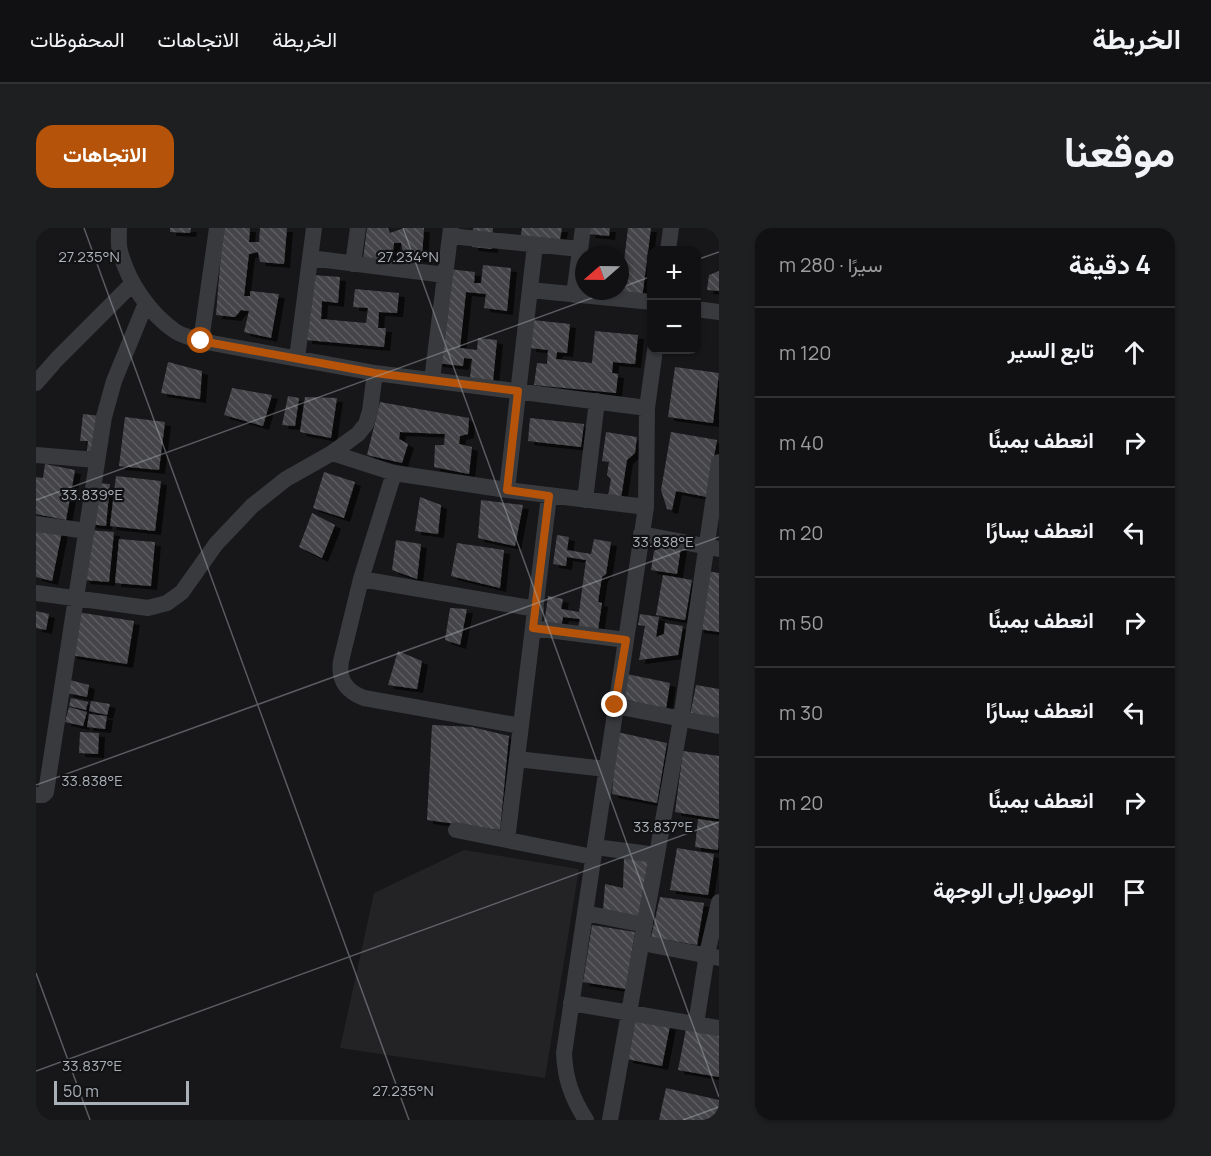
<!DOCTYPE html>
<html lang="ar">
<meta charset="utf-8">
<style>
:root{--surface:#111113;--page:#1e1f21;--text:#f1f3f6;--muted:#9c9da0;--line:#303133;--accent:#b45309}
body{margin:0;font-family:Manrope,Vazirmatn,sans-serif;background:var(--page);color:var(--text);direction:rtl}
.controls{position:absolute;right:18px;top:18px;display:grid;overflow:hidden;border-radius:12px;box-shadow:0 2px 4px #0004}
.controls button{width:54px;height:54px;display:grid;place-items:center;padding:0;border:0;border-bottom:2px solid var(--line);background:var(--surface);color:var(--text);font:30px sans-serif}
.compass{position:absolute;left:539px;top:18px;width:54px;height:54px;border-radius:50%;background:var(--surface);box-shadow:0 2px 4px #0004;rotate:250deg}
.scale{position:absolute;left:18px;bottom:15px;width:135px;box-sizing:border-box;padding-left:6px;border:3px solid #aab0b8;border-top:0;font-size:16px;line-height:21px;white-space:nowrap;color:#aab0b8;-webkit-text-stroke:4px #121214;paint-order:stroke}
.stop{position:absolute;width:18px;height:18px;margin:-14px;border:4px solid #b45309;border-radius:50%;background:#fff}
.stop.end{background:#b45309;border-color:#fff;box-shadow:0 2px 6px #0008}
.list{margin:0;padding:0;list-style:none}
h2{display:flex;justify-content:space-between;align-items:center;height:78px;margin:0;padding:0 24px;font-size:26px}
h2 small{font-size:20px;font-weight:400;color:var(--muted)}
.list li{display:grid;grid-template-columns:39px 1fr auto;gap:18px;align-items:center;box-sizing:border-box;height:90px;padding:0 24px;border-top:2px solid var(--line)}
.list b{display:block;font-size:22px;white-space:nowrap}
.list em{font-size:20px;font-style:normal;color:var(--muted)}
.icon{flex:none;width:33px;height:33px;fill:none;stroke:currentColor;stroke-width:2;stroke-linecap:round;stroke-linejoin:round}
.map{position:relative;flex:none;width:683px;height:892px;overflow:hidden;direction:ltr;border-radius:18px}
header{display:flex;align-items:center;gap:36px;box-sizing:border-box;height:84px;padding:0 30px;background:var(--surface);border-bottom:2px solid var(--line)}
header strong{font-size:28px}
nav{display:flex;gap:33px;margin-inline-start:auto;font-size:21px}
.intro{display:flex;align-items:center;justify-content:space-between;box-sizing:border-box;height:144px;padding:0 36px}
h1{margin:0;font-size:42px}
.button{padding:15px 27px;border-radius:18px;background:var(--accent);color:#fff;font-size:21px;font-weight:700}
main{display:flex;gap:36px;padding:0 36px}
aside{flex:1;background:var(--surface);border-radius:18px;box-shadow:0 2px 4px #0004}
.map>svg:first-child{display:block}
</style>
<header>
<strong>الخريطة</strong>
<nav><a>الخريطة</a><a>الاتجاهات</a><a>المحفوظات</a></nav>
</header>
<div class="intro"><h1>موقعنا</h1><a class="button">الاتجاهات</a></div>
<main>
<aside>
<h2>4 دقيقة<small>سيرًا · 280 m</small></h2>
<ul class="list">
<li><svg class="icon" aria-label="ahead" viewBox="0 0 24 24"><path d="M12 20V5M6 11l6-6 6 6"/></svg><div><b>تابع السير</b></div><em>120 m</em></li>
<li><svg class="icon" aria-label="right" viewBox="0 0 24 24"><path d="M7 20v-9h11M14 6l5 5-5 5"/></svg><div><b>انعطف يمينًا</b></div><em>40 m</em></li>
<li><svg class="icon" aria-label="left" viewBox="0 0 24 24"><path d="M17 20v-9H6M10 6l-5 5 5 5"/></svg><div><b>انعطف يسارًا</b></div><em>20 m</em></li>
<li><svg class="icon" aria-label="right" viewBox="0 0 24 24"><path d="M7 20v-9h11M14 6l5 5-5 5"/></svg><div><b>انعطف يمينًا</b></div><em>50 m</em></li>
<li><svg class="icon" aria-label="left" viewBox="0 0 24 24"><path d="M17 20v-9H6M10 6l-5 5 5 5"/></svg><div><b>انعطف يسارًا</b></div><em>30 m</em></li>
<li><svg class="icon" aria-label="right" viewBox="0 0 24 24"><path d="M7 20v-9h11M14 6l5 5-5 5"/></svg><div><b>انعطف يمينًا</b></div><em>20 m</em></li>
<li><svg class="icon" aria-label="arrive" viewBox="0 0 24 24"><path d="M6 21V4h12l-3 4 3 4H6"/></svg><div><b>الوصول إلى الوجهة</b></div></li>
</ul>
</aside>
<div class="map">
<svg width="683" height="892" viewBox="0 0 683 892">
<defs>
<pattern id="building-back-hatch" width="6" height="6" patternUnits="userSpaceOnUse" patternTransform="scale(1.5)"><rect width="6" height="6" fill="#444549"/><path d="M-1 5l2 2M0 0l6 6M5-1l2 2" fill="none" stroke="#5c5d61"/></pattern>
<filter id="shadow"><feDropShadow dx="6" dy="4" stdDeviation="0" flood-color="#0009"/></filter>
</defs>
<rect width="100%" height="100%" fill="#171719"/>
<path fill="#232326" d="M 428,622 L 543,641 L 509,850 L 304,820 L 338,665 Z"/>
<path fill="url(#building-back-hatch)" filter="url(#shadow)" d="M 134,0 L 155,0 L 154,5 L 134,4 Z
M 187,0 L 214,0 L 213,14 L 223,14 L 224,0 L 251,0 L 248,36 L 224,34 L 222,24 L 213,26 L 208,68 L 214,68 L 214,63 L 243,66 L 235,110 L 208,104 L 213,83 L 205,82 L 199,89 L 180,87 Z
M 331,0 L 352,0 L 354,5 L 368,0 L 388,0 L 386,30 L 368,29 L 365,15 L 358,15 L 356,35 L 327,31 Z
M 437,0 L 457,0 L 456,21 L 436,19 Z
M 486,0 L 526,0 L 523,17 L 484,12 Z
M 554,0 L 574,0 L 573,8 L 553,6 Z
M 592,0 L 615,0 L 606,71 L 584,63 L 584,50 L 586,50 Z
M 447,37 L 475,40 L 471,83 L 448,80 L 450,66 L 430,64 L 424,120 L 441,122 L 442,110 L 461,112 L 457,153 L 434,150 L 436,131 L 428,130 L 427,138 L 400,135 L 412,41 L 439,44 L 438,55 L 445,55 Z
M 683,43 L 683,63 L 671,62 L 673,47 Z
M 277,47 L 304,49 L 302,75 L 286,73 L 285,91 L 330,95 L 332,80 L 317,79 L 319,61 L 363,65 L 361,85 L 343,84 L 342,100 L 350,100 L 348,119 L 270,112 Z
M 497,92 L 534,96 L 531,125 L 521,124 L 520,131 L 556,135 L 559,103 L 602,107 L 599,136 L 577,134 L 576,145 L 582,146 L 580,165 L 498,157 L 501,135 L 511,136 L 512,122 L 494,120 Z
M 132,134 L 166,143 L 164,171 L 125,165 Z
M 639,139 L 683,145 L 677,195 L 632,189 Z
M 196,160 L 236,167 L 227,198 L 188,187 Z
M 252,168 L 263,170 L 259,198 L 246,197 Z
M 269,169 L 301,170 L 295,210 L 264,204 Z
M 344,174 L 433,190 L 432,206 L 424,208 L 423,216 L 436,219 L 433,246 L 398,239 L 399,217 L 408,217 L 409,206 L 364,204 L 363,211 L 372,216 L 366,235 L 331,227 Z
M 47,186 L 65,188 L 61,224 L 51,223 L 52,213 L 44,213 Z
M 89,189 L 129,194 L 123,242 L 83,238 Z
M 494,190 L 548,196 L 545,219 L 492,213 Z
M 570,204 L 601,209 L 599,225 L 591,232 L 585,270 L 572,268 L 575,251 L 571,247 L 573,234 L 566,233 Z
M 635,204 L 681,212 L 671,269 L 640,263 L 636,282 L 631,281 L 625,262 Z
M 9,236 L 39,242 L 30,292 L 0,286 L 0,249 L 7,250 Z
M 288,244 L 319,254 L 308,290 L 277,280 Z
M 80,248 L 125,253 L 119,303 L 74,298 Z
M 58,255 L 74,256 L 70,298 L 54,296 Z
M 384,269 L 405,277 L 402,306 L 379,303 Z
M 445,272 L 487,277 L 479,318 L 442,310 Z
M 276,285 L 299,297 L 286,330 L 263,319 Z
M 0,299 L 26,304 L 16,353 L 0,349 Z
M 52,302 L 78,304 L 73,354 L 48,352 Z
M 521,307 L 533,309 L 531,322 L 555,326 L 558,311 L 575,314 L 570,346 L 566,349 L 562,374 L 566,375 L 562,402 L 542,399 L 544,391 L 527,389 L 525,400 L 508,397 L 512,368 L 527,371 L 525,381 L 543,384 L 550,332 L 531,329 L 530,338 L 517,336 Z
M 83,311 L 119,314 L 115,358 L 79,355 Z
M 360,312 L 385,316 L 381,351 L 356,342 Z
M 421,315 L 468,322 L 464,360 L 415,348 Z
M 631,317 L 645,319 L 641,346 L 615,342 L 618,323 Z
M 670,343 L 683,345 L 683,404 L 662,401 Z
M 627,347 L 656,352 L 649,392 L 620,387 Z
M 414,380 L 431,381 L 424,417 L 409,412 Z
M 0,383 L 13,386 L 10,402 L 0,400 Z
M 41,384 L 98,393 L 91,436 L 35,427 Z
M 604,386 L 623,389 L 620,409 L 628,406 L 629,395 L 647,398 L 642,427 L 603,432 L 609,398 L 602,397 Z
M 362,423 L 386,433 L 381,461 L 352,457 Z
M 591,446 L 634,455 L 630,481 L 587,471 Z
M 34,452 L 53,457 L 51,469 L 31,465 Z
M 660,457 L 683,461 L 683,493 L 654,487 Z
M 35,470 L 52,474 L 50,482 L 33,478 Z
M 55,473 L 74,476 L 71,487 L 53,483 Z
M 33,479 L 51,484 L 47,498 L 29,494 Z
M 53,486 L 71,488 L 69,501 L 51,499 Z
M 396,497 L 436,499 L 473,508 L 464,602 L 391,592 Z
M 44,504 L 63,505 L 62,526 L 43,525 Z
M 581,504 L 631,515 L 621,575 L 576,566 Z
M 647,523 L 683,528 L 683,591 L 639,584 Z
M 662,591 L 683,594 L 682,622 L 659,619 Z
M 641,620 L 678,626 L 672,667 L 634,662 Z
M 588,630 L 612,633 L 603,689 L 567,682 L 569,656 L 587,660 Z
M 624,669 L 668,675 L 661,717 L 615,709 Z
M 556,697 L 599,704 L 590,761 L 547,754 Z
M 598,791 L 634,798 L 626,838 L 591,831 Z
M 650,801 L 683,807 L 683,849 L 642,842 Z
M 630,860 L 683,872 L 683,892 L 623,892 Z"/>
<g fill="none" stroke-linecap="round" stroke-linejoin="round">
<path stroke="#383a3e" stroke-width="16" d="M 83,0 C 83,8 82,16 84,23 C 92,54 113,85 139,103 C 146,108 157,110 165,113 L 339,145 L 611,180
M 414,8 L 544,21
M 632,22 L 635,0
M 274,30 L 409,47
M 317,36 L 322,0
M 494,62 L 616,74
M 538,67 L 547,0
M 660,81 L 683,84
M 165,113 L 181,0
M 261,130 L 278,0
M 396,152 L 415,0
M 0,155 L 21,131 L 97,55
M 296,225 L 358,245 L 471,262 L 610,279
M 0,227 L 60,232
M 358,245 L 325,351 L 305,433 C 302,452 310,463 328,470 L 485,498
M 471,262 L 499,17
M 549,272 L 561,173
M 0,296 L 51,303
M 605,306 L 683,321
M 325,351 L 500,381
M 0,365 L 112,380 L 131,375 L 146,364 L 180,316 L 216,278 L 250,251 L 296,225 L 322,206 L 330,196 L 334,183 L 339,145
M 497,400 L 590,412
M 579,478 L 683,498
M 481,531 L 570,541
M 0,567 L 7,567 L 10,564 L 68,189 L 78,153 L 110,75
M 420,602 L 557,629
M 471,612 L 513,268
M 559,619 L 621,627
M 549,685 L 609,697
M 606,715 L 683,730
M 535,775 L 683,800
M 660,796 L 671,726 L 683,674
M 550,892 C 536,870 529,851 528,825 L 610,279 L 611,180 L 619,122
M 574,892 L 645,491 L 683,234"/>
</g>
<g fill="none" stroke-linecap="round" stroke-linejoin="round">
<path stroke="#b45309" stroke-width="8" d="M 165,113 L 339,145 L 482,163 L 471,262 L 513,268 L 497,400 L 590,412 L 579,477"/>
</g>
<path fill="none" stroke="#aab0b8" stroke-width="1.5" stroke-opacity="0.45" d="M 48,0 L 373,892M 367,0 L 683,869M 660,32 L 683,24M 584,60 L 616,48M 0,272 L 575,63M 0,557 L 683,309M 0,745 L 54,892M 0,843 L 683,594M 647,892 L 683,879"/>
<g font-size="15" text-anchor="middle" fill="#aab0b8" stroke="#121214" stroke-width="4.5" stroke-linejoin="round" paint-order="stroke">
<text x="53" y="34">27.235°N</text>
<text x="372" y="34">27.234°N</text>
<text x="56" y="272">33.839°E</text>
<text x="627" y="319">33.838°E</text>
<text x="56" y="558">33.838°E</text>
<text x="627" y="604">33.837°E</text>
<text x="56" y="843">33.837°E</text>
<text x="367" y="868">27.235°N</text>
</g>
</svg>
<div class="controls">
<button>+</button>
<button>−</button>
</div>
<svg class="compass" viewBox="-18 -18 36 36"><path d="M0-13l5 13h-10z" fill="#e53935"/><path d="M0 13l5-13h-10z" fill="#9c9da0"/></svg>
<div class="scale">50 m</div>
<div class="stop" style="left:165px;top:113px"></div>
<div class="stop end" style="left:579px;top:477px"></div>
</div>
</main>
